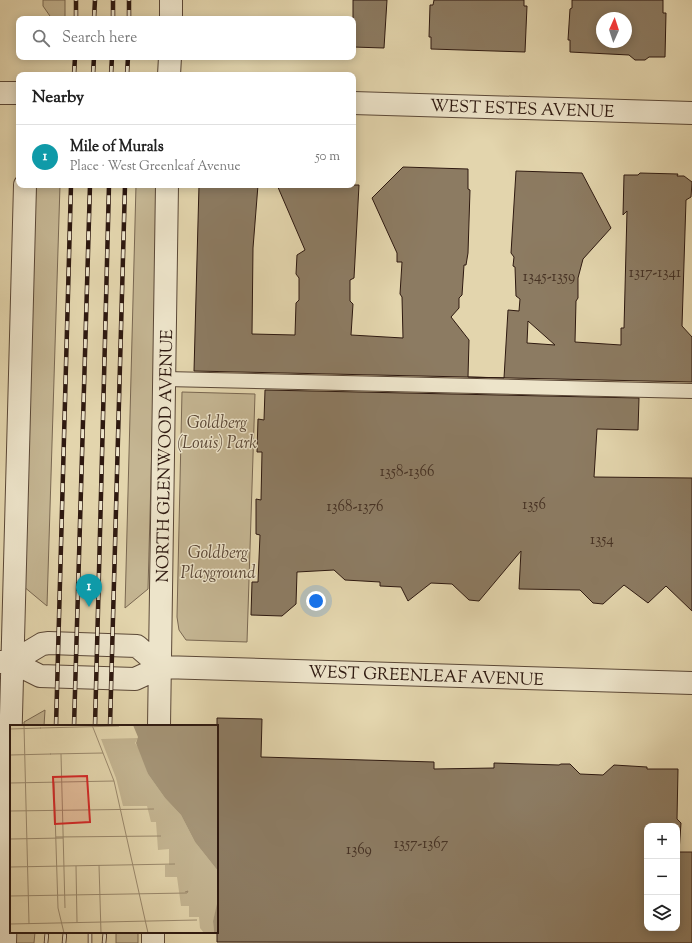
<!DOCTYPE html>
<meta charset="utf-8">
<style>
:root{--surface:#fff;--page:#f6f6f6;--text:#222;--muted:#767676;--line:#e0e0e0;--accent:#8f2418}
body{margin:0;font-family:"Sorts Mill Goudy",serif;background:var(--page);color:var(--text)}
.controls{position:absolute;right:12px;bottom:12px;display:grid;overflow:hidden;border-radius:8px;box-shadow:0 2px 10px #0003}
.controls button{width:36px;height:36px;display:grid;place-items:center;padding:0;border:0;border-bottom:1px solid var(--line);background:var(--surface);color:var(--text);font:20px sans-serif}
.compass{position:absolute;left:596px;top:12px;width:36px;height:36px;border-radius:50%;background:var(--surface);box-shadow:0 2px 10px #0003;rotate:3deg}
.you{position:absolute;left:316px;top:601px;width:14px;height:14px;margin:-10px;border:3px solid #fff;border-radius:50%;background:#1a73e8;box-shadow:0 0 0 6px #1a73e833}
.badge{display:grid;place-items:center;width:26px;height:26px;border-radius:50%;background:var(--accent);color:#fff;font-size:13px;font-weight:700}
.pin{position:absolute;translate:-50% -33px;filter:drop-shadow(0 1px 2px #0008)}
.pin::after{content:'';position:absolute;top:21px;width:14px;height:12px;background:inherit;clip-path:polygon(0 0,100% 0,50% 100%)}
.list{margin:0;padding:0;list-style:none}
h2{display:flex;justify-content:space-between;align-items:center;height:52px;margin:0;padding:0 16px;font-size:17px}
h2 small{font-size:13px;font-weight:400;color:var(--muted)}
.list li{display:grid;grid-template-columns:26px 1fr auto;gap:12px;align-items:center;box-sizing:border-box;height:64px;padding:0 16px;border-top:1px solid var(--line)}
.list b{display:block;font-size:15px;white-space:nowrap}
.list p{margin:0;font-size:13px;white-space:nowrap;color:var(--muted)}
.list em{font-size:13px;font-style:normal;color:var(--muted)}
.icon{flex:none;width:22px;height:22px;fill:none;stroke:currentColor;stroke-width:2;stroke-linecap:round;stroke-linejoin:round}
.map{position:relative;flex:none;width:692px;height:943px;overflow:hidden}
.search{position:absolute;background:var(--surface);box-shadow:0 2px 10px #0003;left:16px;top:16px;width:340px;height:44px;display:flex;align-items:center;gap:10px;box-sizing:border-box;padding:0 14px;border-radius:8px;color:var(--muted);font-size:15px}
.panel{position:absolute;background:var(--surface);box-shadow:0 2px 10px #0003;left:16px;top:72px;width:340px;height:116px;border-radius:8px}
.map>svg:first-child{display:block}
</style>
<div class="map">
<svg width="692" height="943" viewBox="0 0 692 943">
<rect width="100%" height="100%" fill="#e3d5ad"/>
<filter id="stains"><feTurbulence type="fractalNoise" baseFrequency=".005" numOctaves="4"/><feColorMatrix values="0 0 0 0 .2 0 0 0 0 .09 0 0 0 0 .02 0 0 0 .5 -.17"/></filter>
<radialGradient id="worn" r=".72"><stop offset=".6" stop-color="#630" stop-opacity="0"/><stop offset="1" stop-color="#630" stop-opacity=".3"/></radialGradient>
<path fill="#c4b592" stroke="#796751" d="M 43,0 L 65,0 L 65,19 L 52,19 L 43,6 Z
M 36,185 L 60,185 L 47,606 L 23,586 Z
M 136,185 L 159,185 L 148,589 L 125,608 Z
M 182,392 L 255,394 L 247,642 L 186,640 L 179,630 L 177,617 Z
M 45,710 L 44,726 L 24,726 L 24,722 Z
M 16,932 L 35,932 L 34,943 L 16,943 Z
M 116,932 L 138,932 L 138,943 L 116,943 Z"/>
<path fill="#8c7b62" stroke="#2e1910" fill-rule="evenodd" d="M 353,0 L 387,0 L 384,48 L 353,47 Z
M 434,0 L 524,0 L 524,6 L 527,6 L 525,52 L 431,49 L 431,37 L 429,37 L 430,5 L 433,5 Z
M 572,0 L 663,0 L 663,13 L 666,13 L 665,57 L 649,57 L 645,60 L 635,60 L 629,55 L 570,52 L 570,40 L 568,40 L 570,9 L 572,8 ZM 602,18 L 626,18 L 626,42 L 602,42 Z
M 403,167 L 468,169 L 468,189 L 470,190 L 468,253 L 466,265 L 464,265 L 462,295 L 459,298 L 459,308 L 451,317 L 469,340 L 468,377 L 504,378 L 508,310 L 519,311 L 520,299 L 516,296 L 515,267 L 513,266 L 514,257 L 511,253 L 516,171 L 582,173 L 611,228 L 583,259 L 578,278 L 578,298 L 576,301 L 575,342 L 621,345 L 621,328 L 624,328 L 627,211 L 623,215 L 624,175 L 638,175 L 640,173 L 678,174 L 677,176 L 684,176 L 692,182 L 691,197 L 686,200 L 682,326 L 692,337 L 692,382 L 194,371 L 199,185 L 258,185 L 253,248 L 252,334 L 295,335 L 296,303 L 299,300 L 299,278 L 296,274 L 297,255 L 305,250 L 277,185 L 359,185 L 354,278 L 350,280 L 350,301 L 353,304 L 351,335 L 403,338 L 402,297 L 400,294 L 402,262 L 397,262 L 397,253 L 372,198 ZM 528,321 L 555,345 L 527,343 Z
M 265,390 L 639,398 L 638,430 L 597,429 L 594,477 L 692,478 L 692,611 L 666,586 L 648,603 L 624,585 L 603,604 L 593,603 L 580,590 L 519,589 L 521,551 L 479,601 L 469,600 L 452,584 L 431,583 L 408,601 L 401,587 L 380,586 L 380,582 L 345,580 L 334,570 L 297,572 L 296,604 L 282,616 L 251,615 L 252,582 L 258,582 L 260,535 L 256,534 L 256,499 L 261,500 L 262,452 L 257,452 L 258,419 L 264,420 Z
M 217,718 L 262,719 L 261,757 L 434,762 L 434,769 L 494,768 L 494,763 L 559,765 L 561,764 L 570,764 L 580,774 L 603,775 L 614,765 L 647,767 L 647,769 L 678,769 L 677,819 L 681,823 L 679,852 L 692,852 L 692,943 L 217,942 ZM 647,826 L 677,826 L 677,928 L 647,928 Z"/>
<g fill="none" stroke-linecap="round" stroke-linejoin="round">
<g stroke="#5b4837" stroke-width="16">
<path id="lane" d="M 165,379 L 692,391"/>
</g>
<g stroke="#5b4837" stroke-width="24">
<path id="street" d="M 171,19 L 171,0
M 169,75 L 170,57
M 0,93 L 19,93
M 353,103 L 692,113
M 0,662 L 12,662 L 40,676 L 135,679 L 161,667 L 692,683
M 12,662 L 42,644 L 49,643 L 137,646 L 161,667
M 159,726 L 167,185
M 5,943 L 25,185
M 153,943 L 153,932"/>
</g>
<use href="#lane" stroke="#ede4ca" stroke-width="14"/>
<use href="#street" stroke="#ede4ca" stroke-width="22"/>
<g stroke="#2e1910" stroke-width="4.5">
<path id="rail" d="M 76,19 L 76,0
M 94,19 L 95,0
M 113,19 L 113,0
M 129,19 L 129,0
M 74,75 L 75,57
M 93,75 L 94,57
M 111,75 L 112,57
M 127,75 L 128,57
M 56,726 L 71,185
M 74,726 L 90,185
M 95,726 L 109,185
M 110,726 L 125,185
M 46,943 L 47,932
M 64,943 L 65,932
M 90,943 L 90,932
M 104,943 L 105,932"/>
</g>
<use href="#rail" stroke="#ede4ca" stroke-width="3" stroke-dasharray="9" stroke-linecap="butt"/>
</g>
<g text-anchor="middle" stroke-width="3" stroke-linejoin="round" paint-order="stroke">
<g font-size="15" fill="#463224">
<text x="655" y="277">1317-1341</text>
<text x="549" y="281">1345-1359</text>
<text x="407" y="476">1358-1366</text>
<text x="534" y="509">1356</text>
<text x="355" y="511">1368-1376</text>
<text x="602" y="544">1354</text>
<text x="421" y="848">1357-1367</text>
<text x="359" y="854">1369</text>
</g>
<g font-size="17" fill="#2e1910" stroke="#ede4ca">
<text transform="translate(522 108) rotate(2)" y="6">WEST ESTES AVENUE</text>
<text transform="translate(164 456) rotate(-89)" y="6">NORTH GLENWOOD AVENUE</text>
<text transform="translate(426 675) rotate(2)" y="6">WEST GREENLEAF AVENUE</text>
</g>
<g font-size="17" font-style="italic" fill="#5b4837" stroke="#ede4ca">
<text x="217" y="428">Goldberg<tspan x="217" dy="20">(Louis) Park</tspan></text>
<text x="218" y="558">Goldberg<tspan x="218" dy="20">Playground</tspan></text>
</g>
</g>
<g transform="translate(10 725)">
<rect width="208" height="208" fill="#e3d5ad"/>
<path d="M 128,13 L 125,18 L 133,29 L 138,49 L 155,73 L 171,90 L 185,117 L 208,146 L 208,179 L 203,196 L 204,208 L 194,208 L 190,203 L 189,192 L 179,192 L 179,181 L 171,181 L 167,152 L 155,152 L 155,140 L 159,140 L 159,124 L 148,125 L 146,97 L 141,97 L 137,81 L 113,81 L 106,53 L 91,14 Z" fill="#c4b592"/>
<path d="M 123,0 L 208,0 L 208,146 L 185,117 L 171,90 L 155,73 L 138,49 L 126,18 L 128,12 ZM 207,179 L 208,208 L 204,208 L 203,196 Z" fill="#a59578"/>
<path fill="none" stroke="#9b8a6e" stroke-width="1" d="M 14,0 L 19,199M 82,0 L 104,56 L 138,208M 30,3 L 109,1M 0,4 L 31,3M 40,29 L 93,28M 51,29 L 55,183M 0,30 L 41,29M 44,57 L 48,183 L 54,208M 0,58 L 104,56M 0,86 L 144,84M 46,112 L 151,111M 0,114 L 53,113M 89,140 L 91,208M 66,141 L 67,197M 0,142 L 165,139M 0,171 L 177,168 L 178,166 L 175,167M 0,199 L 187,195"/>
<path fill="#d62828" fill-opacity="0.15" stroke="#d62828" stroke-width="2" d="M 77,51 L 80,97 L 45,99 L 43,52 Z"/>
<rect width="208" height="208" fill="none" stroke="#2e1910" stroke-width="2"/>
</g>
<rect width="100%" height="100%" filter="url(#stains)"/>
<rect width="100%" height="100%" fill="url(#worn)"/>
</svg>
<div class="controls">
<button>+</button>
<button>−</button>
<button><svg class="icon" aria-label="layers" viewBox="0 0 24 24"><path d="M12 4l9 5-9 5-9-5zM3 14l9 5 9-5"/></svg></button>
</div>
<svg class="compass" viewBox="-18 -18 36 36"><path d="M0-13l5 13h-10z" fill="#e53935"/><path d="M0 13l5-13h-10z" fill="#767676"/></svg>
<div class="you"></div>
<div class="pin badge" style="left:89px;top:607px;background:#0f9aa8">1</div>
<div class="search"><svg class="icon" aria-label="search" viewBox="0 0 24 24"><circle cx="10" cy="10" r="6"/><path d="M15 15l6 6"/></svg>Search here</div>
<section class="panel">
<h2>Nearby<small></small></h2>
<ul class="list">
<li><span class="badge" style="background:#0f9aa8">1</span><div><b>Mile of Murals</b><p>Place · West Greenleaf Avenue</p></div><em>50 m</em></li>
</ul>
</section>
</div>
